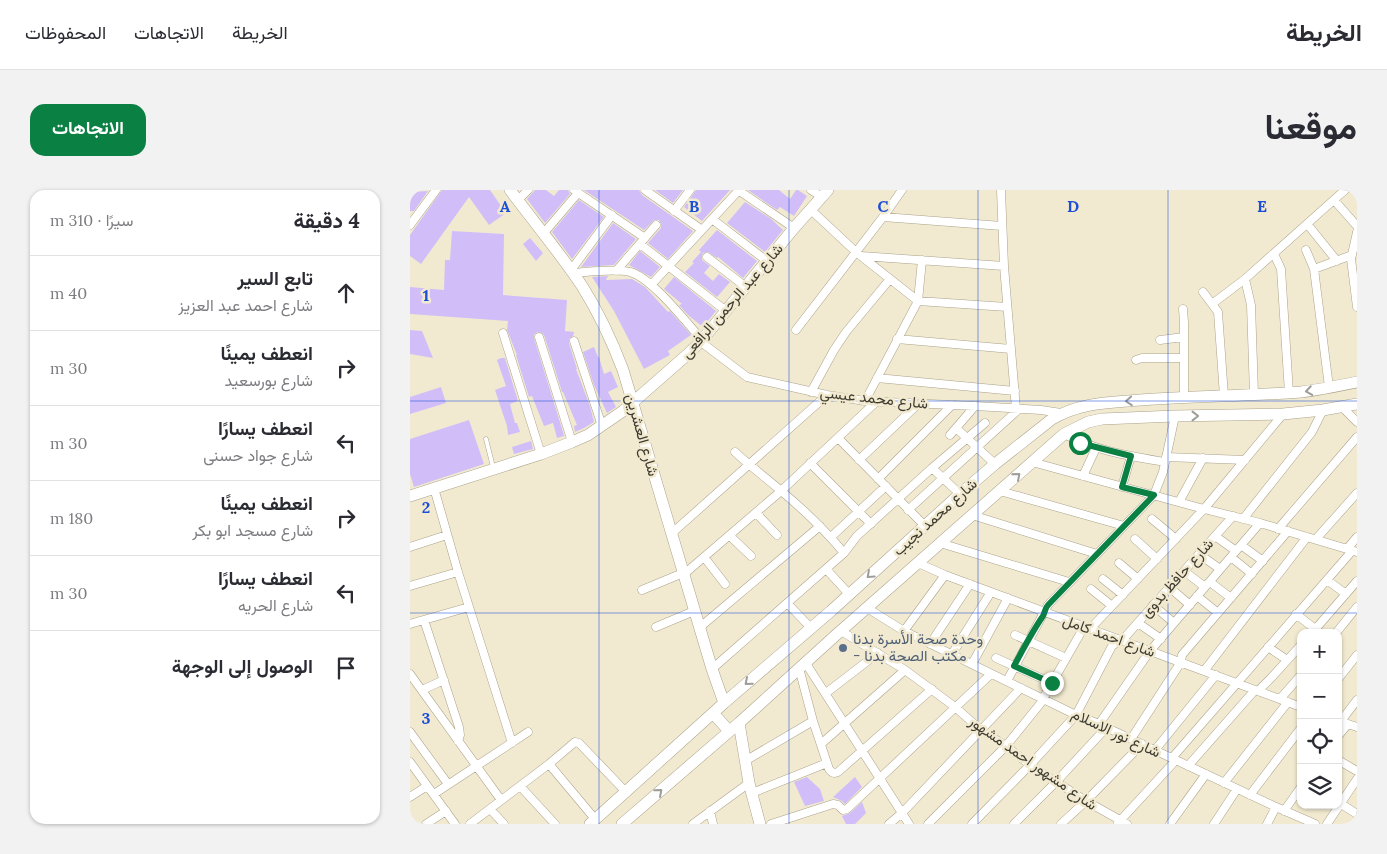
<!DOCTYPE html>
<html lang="ar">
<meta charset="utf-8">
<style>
:root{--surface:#fff;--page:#f2f2f3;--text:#2b2b33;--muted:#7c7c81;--line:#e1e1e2;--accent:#0b8043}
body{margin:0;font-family:Lora,Vazirmatn,serif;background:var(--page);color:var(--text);direction:rtl}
.controls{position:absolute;right:15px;bottom:15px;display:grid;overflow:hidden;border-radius:10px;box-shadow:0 1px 4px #0004}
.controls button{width:45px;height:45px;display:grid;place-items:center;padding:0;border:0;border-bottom:1px solid var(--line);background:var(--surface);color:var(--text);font:25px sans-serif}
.stop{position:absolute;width:15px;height:15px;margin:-11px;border:4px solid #0b8043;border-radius:50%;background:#fff}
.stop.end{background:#0b8043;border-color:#fff;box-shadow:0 1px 5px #0008}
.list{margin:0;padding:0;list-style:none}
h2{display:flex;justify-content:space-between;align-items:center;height:65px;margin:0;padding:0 20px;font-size:21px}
h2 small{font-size:16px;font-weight:400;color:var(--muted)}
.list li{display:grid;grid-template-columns:32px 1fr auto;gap:15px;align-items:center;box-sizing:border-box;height:75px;padding:0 20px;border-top:1px solid var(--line)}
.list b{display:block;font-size:19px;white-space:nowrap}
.list p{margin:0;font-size:16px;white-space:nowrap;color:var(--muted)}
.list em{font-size:16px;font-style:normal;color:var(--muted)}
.icon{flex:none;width:28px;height:28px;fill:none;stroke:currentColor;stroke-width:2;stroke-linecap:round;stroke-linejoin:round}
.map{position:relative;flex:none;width:947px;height:634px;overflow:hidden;direction:ltr;border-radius:15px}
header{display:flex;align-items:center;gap:30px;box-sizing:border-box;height:70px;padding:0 25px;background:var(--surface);border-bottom:1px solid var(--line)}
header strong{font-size:24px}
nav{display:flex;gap:28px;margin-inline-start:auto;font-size:18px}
.intro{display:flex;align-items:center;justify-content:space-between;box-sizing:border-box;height:120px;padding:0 30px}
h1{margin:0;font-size:35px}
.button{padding:12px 22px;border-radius:15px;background:var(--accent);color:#fff;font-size:18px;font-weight:700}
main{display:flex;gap:30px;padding:0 30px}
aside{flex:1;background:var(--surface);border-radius:15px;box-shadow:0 1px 4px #0004}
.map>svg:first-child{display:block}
</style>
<header>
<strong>الخريطة</strong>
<nav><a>الخريطة</a><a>الاتجاهات</a><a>المحفوظات</a></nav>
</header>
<div class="intro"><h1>موقعنا</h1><a class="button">الاتجاهات</a></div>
<main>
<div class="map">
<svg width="947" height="634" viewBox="0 0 947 634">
<rect width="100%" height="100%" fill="#f2ead0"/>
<path fill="#d1bef9" d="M 32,0 L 80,0 L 96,23 L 79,35 L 59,7 L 11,74 L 0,66 L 0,45 Z
M 125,0 L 136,0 L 144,6 L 149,0 L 158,0 L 160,4 L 135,33 L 117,9 Z
M 174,0 L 229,0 L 232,5 L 283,41 L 258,69 L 238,53 L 251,38 L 251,34 L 249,30 L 244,30 L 234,40 Z
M 245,0 L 273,0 L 263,13 Z
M 286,0 L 320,0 L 292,31 L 274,17 L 284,3 Z
M 338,0 L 369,0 L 380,9 L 386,0 L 388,0 L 397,6 L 384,26 L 370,17 L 367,20 Z
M 18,1 L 4,21 L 0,21 L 0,2 Z
M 169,10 L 194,27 L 162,69 L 142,42 Z
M 335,12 L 360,28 L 373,40 L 355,62 L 317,33 Z
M 203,33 L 226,49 L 204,75 L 171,77 Z
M 307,40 L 347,71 L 333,88 L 308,67 L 307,68 L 298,62 L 293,63 L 292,66 L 292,70 L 300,76 L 294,83 L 303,91 L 309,84 L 320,92 L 307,107 L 275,82 L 284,73 L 282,72 L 291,62 L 289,60 Z
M 42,41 L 94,44 L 93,105 L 157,110 L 155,141 L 164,142 L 163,146 L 159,149 L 159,153 L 167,179 L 166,179 L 180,216 L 184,232 L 174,238 L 165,242 L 164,236 L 167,235 L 153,202 L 152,202 L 134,145 L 132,143 L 127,142 L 124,145 L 124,148 L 153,242 L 154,246 L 147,248 L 143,233 L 134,236 L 122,206 L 119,207 L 106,165 L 107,165 L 97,140 L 98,131 L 0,124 L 0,97 L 34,100 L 35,70 L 40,70 Z
M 120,48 L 133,63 L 126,71 L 113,54 Z
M 230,61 L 250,77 L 241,87 L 219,75 Z
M 198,86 L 196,90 L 222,89 L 235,97 L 258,122 L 260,121 L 281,145 L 258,161 L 260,165 L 234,179 L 204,121 L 182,87 Z
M 264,87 L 306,121 L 293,137 L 278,125 L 269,115 L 272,114 L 254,99 Z
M 0,140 L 12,141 L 23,168 L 0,164 Z
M 184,157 L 188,167 L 189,167 L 194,184 L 201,181 L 208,197 L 198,202 L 206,217 L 197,223 L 184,195 L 173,162 Z
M 91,168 L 95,168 L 108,211 L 100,214 L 105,233 L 107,233 L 110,242 L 98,245 L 97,236 L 85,200 L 96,196 L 87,170 Z
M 31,197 L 36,213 L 0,224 L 0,207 Z
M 59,230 L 74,274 L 4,297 L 0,284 L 0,249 Z
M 121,251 L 123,259 L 104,264 L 102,257 Z
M 397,587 L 410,599 L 414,611 L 395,616 L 384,592 Z
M 445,587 L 452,597 L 435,614 L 432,611 L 423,607 Z
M 452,612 L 456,623 L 445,634 L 436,634 L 432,626 L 440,623 Z"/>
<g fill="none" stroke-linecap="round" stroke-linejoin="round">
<g stroke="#aaa28a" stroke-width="5">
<path id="lane" d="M 76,249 L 83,277"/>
</g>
<g stroke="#aaa28a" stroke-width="9">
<path id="street" d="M 164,0 L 235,48
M 235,0 L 292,40
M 328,0 L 384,38
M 401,0 L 412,7
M 591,0 L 594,76 L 606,219
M 108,10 L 118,0
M 924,10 L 947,36
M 401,20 L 446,62 L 508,111 L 597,117
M 264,21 L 280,0
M 473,27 L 592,36
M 302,29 L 357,71
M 0,35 L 26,0
M 898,35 L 927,71
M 947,42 L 941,69 L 947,117
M 133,44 L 168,3
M 230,54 L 316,121
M 896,60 L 904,79 L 919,197
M 864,64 L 871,79 L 879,203
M 451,66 L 594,76
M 297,67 L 336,97
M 904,79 L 942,65
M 161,80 L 202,25
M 206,81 L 246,35
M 163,83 C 179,82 205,78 220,82 C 241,87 277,133 292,150
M 835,89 L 841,115 L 844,204
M 241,95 L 329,0
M 793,102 L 808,122 L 814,206
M 802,114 L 835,89 L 935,0
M 773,119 L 774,132 L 774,207
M 386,140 L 473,27 L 492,0
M 93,143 L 131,264
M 129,147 L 162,252
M 487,149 L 601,159
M 750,150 L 774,147
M 164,151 L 192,236
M 291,152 L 337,187 L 417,205 L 455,211 L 565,216 L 631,220 L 651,223
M 726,170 L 732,168 L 774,168
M 467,188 L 605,201
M 401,202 L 424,160 L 436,142 L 480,89
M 455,211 L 508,111 L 512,70
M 932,217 L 947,232
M 546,238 L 585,274
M 654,244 C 686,261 720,266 755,272
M 540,245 L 565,216
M 428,248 L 515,336
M 325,262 C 340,276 355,287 370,300 C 393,319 415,340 434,363
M 756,267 L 835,270
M 449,270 L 508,214
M 622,272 L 794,319 L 850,333 L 947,362
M 400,273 L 461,334
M 522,278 L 550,304
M 673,286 L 686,258
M 468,289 L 542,215
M 712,297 L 721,266
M 24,298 L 48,382 L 102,553
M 590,301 L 714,336
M 769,312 L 793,268
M 498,320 L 609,219
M 346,323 L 367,345
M 562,325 L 687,364
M 742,329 L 766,349
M 833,329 L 902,242 L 913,220
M 868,339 L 947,247
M 261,344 L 417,205
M 320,346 L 341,366
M 805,346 L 826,361
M 421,347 L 476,296
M 725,349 L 747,369
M 906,349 L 947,303
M 530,353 L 659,392
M 831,355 L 853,371
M 0,357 L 37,345
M 937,359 L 947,347
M 789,364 L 810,379
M 294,367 L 315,394
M 821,367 L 842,384
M 508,373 L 535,385 L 891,517
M 709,373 L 728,389
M 416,379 L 439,404
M 774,381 L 795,397
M 273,385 L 371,301 L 467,211
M 693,389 L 713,405
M 917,390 L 936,404
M 800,392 L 821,408
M 0,396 L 48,382
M 759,397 L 780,415
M 681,399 L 702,416
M 232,400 L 273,383
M 787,406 L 808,423
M 377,413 L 401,438
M 743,415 L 764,433
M 457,418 L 494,441 L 666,525 L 689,534 L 866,617 L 905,634
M 886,424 L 905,439
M 14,430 L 49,537 L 50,545 L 48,551
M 728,433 L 751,449
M 0,434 L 59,417
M 246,437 L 284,421
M 289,438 L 410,336
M 680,439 L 794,319 L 873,224
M 431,441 L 495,480 L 545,517 L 571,540 L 596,556 L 620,575 L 676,611 L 717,634
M 494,441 L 535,385
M 902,443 L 947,391
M 926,443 L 947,417
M 605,445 L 656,468
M 520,454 L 560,394
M 858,457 L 877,470
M 542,464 L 581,402
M 586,468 L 642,493
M 395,472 L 499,634
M 562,474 L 598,408
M 389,478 L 403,531 L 419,579 C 421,582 424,584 428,582 L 522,499
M 302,479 L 434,363 L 447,346 L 522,278 L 575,233
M 794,481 L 897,347
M 0,484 L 91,610
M 928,489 L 947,465
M 597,491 L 638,415 L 744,305 L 753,282 L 765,226
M 12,500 L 34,490
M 848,501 L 861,488 L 891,455
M 416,503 L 468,463
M 870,509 L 891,485
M 928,531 L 947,537
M 931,531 L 947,510
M 689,534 L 740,461 L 850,333
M 0,542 L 38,594
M 928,546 L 938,534
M 721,549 L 771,472 L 772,465 L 878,341
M 411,554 L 495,480
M 745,560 L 806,485
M 762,568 L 942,361
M 928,570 L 947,581
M 335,571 L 403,531
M 0,572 L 45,634
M 139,574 L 185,629
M 778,576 L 845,500
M 814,593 L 878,512
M 110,596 L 145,634
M 342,603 L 417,573
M 24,604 L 118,542
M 840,605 L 891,538
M 0,607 L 17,596
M 928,612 L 947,624
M 80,619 L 94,634
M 300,621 L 303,634
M 874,621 L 891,597
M 708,633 L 766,570
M 16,634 L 36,621
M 60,634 L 139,574 L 165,552 L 169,553 L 216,602
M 283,634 L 339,593
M 361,634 L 423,614 L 428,615 L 433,620 L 437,619 L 581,484
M 479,634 L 492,623 L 611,498
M 518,634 L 596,556 L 630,514 L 674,437
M 562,634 L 620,575 L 666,525 L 702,456 L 716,446 L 823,326
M 604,634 L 646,592 L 696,538
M 651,634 L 676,611 L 732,554
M 760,634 L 796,584
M 804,634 L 827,599
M 857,634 L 866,617
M 917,634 L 947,589"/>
</g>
<g stroke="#aaa28a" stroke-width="12">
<path id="secondary" d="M 100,0 C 124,32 150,63 172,96 C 189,123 202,151 213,180 L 302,479 L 314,513
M 0,306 L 131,264 L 162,252 L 178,245 L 213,221 L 278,164 L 292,150 L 384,38 L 418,0
M 303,523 L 319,541
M 329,533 L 339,593 L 350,634
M 180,634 L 314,513 L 421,421 L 550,304 L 585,274 L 642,229 C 671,212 698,213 730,210 C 784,206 837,206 891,202 C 909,200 928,196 947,192
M 212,634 L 329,533 L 426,445 L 654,244 L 678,232 L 692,229 L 765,226 L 873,224 L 913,220 L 947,214"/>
</g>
<use href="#lane" stroke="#fff" stroke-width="4"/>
<use href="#street" stroke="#fff" stroke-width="8"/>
<use href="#secondary" stroke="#fff" stroke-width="11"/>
</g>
<defs><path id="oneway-chevron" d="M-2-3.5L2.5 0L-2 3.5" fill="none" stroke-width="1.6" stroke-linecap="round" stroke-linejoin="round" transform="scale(1.25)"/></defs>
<g stroke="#9e9d98">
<use href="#oneway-chevron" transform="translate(899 201) rotate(171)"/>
<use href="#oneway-chevron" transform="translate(719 211) rotate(176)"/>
<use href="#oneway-chevron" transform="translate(785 226)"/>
<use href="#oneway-chevron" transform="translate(607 286) rotate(-41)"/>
<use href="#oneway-chevron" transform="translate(460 385) rotate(138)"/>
<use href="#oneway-chevron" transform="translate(338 492) rotate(139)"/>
<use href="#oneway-chevron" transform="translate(249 602) rotate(-41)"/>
</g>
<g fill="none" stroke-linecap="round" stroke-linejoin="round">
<path stroke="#0b8043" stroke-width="6" d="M 642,493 L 604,476 C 613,459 622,442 633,426 C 635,422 635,418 638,415 L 744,305 L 712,297 L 721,266 L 670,253"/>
</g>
<path fill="none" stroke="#1d4ed8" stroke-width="1" stroke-opacity="0.55" d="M 189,0 L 189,634M 379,0 L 379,634M 568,0 L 568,634M 758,0 L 758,634M 0,211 L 947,211M 0,423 L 947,423"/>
<circle fill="#5c6f8a" stroke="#f2ead0" stroke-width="2" cx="433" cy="458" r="5"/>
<g text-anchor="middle" stroke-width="5" stroke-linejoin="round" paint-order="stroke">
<g font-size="15" fill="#3e3b30" stroke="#f2ead0">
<text transform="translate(322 111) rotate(-49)" y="5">شارع عبد الرحمن الرافعى</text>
<text transform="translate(464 208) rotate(6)" y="5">شارع محمد عيسي</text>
<text transform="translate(232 245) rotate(74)" y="5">شارع العشرين</text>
<text transform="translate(525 327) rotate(-42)" y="5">شارع محمد نجيب</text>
<text transform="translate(767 388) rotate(-48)" y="5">شارع حافظ بدوى</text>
<text transform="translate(699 446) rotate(20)" y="5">شارع احمد كامل</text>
<text transform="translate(706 543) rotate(25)" y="5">شارع نور الاسلام</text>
<text transform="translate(623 573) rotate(35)" y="5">شارع مشهور احمد مشهور</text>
</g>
<g font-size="15" fill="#4e5e75" stroke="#f2ead0" text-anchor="start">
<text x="443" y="454">وحدة صحة الأسرة بدنا<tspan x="443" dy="17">- مكتب الصحة بدنا</tspan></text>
</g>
</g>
<g font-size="16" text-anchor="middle" font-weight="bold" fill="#1d4ed8" stroke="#f2ead0" stroke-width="5" stroke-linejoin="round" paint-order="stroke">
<text x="95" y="22">A</text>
<text x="284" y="22">B</text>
<text x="473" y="22">C</text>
<text x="663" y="22">D</text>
<text x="852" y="22">E</text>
<text x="16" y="111">1</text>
<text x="16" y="323">2</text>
<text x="16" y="534">3</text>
</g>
</svg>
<div class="controls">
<button>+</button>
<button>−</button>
<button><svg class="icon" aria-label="locate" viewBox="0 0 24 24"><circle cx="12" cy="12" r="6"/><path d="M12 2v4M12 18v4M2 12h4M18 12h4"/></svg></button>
<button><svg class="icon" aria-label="layers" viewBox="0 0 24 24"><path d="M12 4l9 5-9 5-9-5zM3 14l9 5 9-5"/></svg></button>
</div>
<div class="stop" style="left:670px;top:253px"></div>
<div class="stop end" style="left:642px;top:493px"></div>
</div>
<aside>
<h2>4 دقيقة<small>سيرًا · 310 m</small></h2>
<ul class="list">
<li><svg class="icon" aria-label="ahead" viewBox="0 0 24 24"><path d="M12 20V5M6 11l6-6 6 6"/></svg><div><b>تابع السير</b><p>شارع احمد عبد العزيز</p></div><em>40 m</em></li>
<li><svg class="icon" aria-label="right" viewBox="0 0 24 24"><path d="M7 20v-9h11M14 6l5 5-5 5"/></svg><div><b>انعطف يمينًا</b><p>شارع بورسعيد</p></div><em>30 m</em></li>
<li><svg class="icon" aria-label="left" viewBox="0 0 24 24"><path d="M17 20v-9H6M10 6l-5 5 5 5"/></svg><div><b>انعطف يسارًا</b><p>شارع جواد حسنى</p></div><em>30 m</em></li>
<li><svg class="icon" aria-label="right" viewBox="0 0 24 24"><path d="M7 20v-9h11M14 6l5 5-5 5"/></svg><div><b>انعطف يمينًا</b><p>شارع مسجد ابو بكر</p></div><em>180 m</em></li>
<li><svg class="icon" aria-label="left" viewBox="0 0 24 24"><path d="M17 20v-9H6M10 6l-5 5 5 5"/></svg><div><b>انعطف يسارًا</b><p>شارع الحريه</p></div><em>30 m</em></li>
<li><svg class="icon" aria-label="arrive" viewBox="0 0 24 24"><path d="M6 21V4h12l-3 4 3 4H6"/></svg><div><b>الوصول إلى الوجهة</b></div></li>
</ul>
</aside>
</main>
